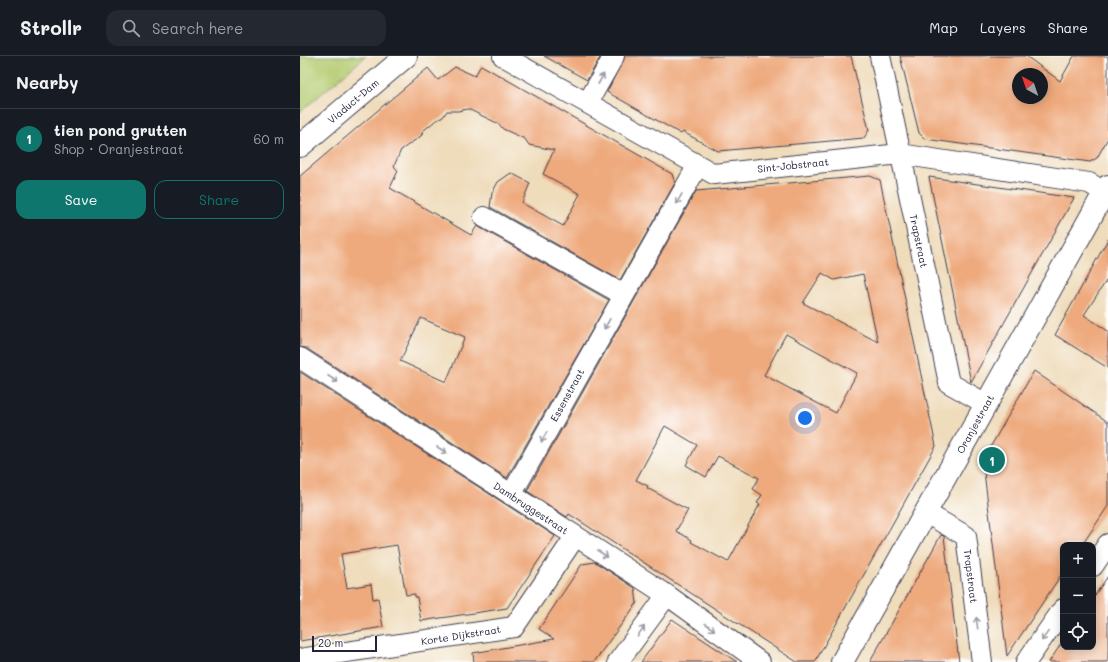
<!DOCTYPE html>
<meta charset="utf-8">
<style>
:root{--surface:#171b24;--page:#242831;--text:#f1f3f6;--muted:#9ea1a6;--line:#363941;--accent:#0f766e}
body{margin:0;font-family:Mali,sans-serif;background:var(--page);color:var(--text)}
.controls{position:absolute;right:12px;bottom:12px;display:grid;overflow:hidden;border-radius:8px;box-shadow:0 2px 10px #0003}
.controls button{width:36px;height:36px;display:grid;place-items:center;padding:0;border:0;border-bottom:1px solid var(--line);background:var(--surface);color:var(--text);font:20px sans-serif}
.compass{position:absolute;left:712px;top:12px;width:36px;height:36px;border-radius:50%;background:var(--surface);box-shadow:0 2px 10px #0003;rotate:320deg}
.scale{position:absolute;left:12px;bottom:10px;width:65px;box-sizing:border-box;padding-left:4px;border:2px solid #22223b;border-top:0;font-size:11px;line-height:14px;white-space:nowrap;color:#22223b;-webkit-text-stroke:3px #fff;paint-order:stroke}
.you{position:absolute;left:505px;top:362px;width:14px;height:14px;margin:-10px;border:3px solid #fff;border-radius:50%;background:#1a73e8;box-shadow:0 0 0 6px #1a73e833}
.badge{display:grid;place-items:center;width:26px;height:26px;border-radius:50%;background:var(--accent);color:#fff;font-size:13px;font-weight:700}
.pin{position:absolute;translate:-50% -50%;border:2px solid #fff;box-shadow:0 1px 4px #0006}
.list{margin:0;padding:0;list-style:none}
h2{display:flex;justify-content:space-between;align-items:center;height:52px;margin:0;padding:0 16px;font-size:17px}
h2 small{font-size:13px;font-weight:400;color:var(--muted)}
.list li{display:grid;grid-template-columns:26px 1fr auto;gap:12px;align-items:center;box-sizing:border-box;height:60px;padding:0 16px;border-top:1px solid var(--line)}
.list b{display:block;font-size:15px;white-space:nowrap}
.list p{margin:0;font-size:13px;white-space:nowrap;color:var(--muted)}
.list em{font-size:13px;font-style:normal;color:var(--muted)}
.actions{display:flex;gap:8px;padding:12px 16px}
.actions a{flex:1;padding:9px 0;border:1px solid var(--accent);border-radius:12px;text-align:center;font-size:14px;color:var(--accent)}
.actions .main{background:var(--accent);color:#fff}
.icon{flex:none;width:22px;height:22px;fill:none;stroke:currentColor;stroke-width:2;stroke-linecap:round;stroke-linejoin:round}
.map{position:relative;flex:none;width:808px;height:606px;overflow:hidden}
header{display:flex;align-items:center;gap:24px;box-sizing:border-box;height:56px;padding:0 20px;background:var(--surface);border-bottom:1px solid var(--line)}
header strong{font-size:19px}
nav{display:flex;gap:22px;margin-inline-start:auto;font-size:14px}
.search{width:280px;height:36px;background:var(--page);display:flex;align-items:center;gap:10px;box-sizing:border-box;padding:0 14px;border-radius:12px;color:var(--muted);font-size:15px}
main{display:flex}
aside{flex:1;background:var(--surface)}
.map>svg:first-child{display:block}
</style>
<header>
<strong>Strollr</strong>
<div class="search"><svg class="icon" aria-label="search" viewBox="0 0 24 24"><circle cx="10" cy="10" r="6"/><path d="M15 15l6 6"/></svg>Search here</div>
<nav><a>Map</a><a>Layers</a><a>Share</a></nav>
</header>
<main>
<aside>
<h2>Nearby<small></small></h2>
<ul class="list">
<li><span class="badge">1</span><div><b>tien pond grutten</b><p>Shop · Oranjestraat</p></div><em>60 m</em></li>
</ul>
<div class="actions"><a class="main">Save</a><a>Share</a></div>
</aside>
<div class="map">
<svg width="808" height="606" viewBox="0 0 808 606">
<rect width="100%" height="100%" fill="#fff"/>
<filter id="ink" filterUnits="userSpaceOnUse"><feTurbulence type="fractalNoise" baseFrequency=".025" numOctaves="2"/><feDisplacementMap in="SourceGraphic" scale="8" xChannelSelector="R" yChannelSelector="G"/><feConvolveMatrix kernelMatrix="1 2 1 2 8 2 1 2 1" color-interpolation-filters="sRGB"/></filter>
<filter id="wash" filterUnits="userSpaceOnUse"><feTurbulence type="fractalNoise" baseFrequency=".012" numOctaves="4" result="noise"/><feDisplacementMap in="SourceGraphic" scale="16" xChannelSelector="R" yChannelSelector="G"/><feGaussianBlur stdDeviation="0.9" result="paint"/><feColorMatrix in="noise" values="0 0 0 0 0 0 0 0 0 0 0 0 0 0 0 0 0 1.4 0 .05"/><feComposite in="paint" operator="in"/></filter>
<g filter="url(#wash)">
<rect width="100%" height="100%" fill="#efdcbb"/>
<path fill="#b4cb70" stroke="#6b7656" d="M 0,0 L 66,0 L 0,56 Z"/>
<g id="blocks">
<path fill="#eea97b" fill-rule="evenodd" d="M 244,0 L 301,0 L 287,24 Z
M 325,0 L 551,0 L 569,74 L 564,82 L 418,95 L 383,76 L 381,78 L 307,36 Z
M 600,0 L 726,0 L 760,25 L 774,0 L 808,0 L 808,82 L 797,102 L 790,106 L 625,83 L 619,77 ZM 718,18 L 742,18 L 742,42 L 718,42 Z
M 181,9 L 372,118 L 375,127 L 320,224 L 190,151 L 192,137 L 198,126 L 211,117 L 230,127 L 222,147 L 263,170 L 280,138 L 243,118 L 254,94 L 229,89 L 225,83 L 203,73 L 199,68 L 168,53 L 158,55 L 147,55 L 143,61 L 135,65 L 123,75 L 121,80 L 101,94 L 94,110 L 98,115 L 90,132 L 171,179 L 177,170 L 309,244 L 207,422 L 6,292 L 0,291 L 0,120 L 128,12 L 138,24 L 155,11 L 175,20 ZM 121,262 L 165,281 L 146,326 L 100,305 Z
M 570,120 L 580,124 L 636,390 L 515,606 L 497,606 L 269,458 L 267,461 L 227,435 L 396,135 ZM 522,217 L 534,224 L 563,218 L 578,286 L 503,247 ZM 486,278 L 557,317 L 536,357 L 464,319 ZM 365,370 L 397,389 L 386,409 L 406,421 L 418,400 L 459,422 L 453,433 L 462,439 L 457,447 L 460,448 L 428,506 L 391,486 L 392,484 L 376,475 L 388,454 L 347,432 L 348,430 L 336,424 Z
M 629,121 L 774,142 L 671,326 L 652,232 Z
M 808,183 L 808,222 L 784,259 L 808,275 L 808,312 L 755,279 Z
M 734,315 L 808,366 L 808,450 L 782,489 L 763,489 L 763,516 L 707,600 L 683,408 L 684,402 Z
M 0,316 L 255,480 L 207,552 L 121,565 L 117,541 L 115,541 L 115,538 L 106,539 L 97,489 L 41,498 L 47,532 L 71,528 L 73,543 L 78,542 L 83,571 L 0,585 Z
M 641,479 L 644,480 L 659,606 L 570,606 Z
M 295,506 L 335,532 L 337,547 L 294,606 L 174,606 L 173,597 L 254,583 L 239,573 L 282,508 Z
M 808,520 L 808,606 L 749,606 L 763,585 L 763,591 L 793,591 L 793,542 Z
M 372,563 L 437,606 L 341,606 Z"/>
</g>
</g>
<g filter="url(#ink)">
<use href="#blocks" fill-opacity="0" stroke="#413e4e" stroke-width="1"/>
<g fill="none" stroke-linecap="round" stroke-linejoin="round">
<g stroke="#413e4e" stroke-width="22">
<path id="minor" d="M 203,0 L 414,118 L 600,98 L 789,127 L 808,138
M 580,0 L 649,327 L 686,348
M 288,46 L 314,0
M 184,161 L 324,239
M 0,302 L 367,539 L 460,606
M 211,439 L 398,109
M 626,457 L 666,480 L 682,606
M 793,510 L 808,488
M 0,603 L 214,571 L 275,481
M 318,606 L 367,539
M 726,606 L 763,553"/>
</g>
<g stroke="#413e4e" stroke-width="24">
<path id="tertiary" d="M 0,90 L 106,0
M 542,606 L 808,130"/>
</g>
<use href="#minor" stroke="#fff" stroke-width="20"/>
<use href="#tertiary" stroke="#fff" stroke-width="22"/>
</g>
<defs><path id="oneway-shaft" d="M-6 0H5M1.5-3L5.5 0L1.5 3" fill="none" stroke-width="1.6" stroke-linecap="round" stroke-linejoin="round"/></defs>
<g stroke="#9c9ca7">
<use href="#oneway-shaft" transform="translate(301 23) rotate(-61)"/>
<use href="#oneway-shaft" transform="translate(379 143) rotate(120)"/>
<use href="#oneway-shaft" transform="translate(307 268) rotate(119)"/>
<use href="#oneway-shaft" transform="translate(33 323) rotate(33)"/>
<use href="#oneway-shaft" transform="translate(244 381) rotate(119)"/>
<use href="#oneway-shaft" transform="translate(142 394) rotate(33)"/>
<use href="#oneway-shaft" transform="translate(303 498) rotate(33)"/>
<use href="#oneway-shaft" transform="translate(677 567) rotate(-97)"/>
<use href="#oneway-shaft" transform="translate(410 571) rotate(36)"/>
<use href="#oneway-shaft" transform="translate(341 575) rotate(-54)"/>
<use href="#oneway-shaft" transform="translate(745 580) rotate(125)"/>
</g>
</g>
<g text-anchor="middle" stroke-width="3" stroke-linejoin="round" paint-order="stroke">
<g font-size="10" fill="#22223b" stroke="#fff">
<text transform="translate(53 45) rotate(-40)" y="4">Viaduct-Dam</text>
<text transform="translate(493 109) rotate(-6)" y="4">Sint-Jobstraat</text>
<text transform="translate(619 185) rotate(78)" y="4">Trapstraat</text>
<text transform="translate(267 339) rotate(-61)" y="4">Essenstraat</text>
<text transform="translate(675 368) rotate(-61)" y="4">Oranjestraat</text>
<text transform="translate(231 452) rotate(33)" y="4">Dambruggestraat</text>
<text transform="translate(671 520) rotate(83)" y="4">Trapstraat</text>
<text transform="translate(161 579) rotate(-9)" y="4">Korte Dijkstraat</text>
</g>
</g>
</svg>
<div class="controls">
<button>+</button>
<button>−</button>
<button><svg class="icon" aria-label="locate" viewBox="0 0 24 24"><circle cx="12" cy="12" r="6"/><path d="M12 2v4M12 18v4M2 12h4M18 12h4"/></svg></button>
</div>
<svg class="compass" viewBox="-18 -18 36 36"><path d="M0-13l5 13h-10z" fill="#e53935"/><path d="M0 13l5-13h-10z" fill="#9ea1a6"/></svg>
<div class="scale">20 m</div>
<div class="you"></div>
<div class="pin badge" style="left:692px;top:404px">1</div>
</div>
</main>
